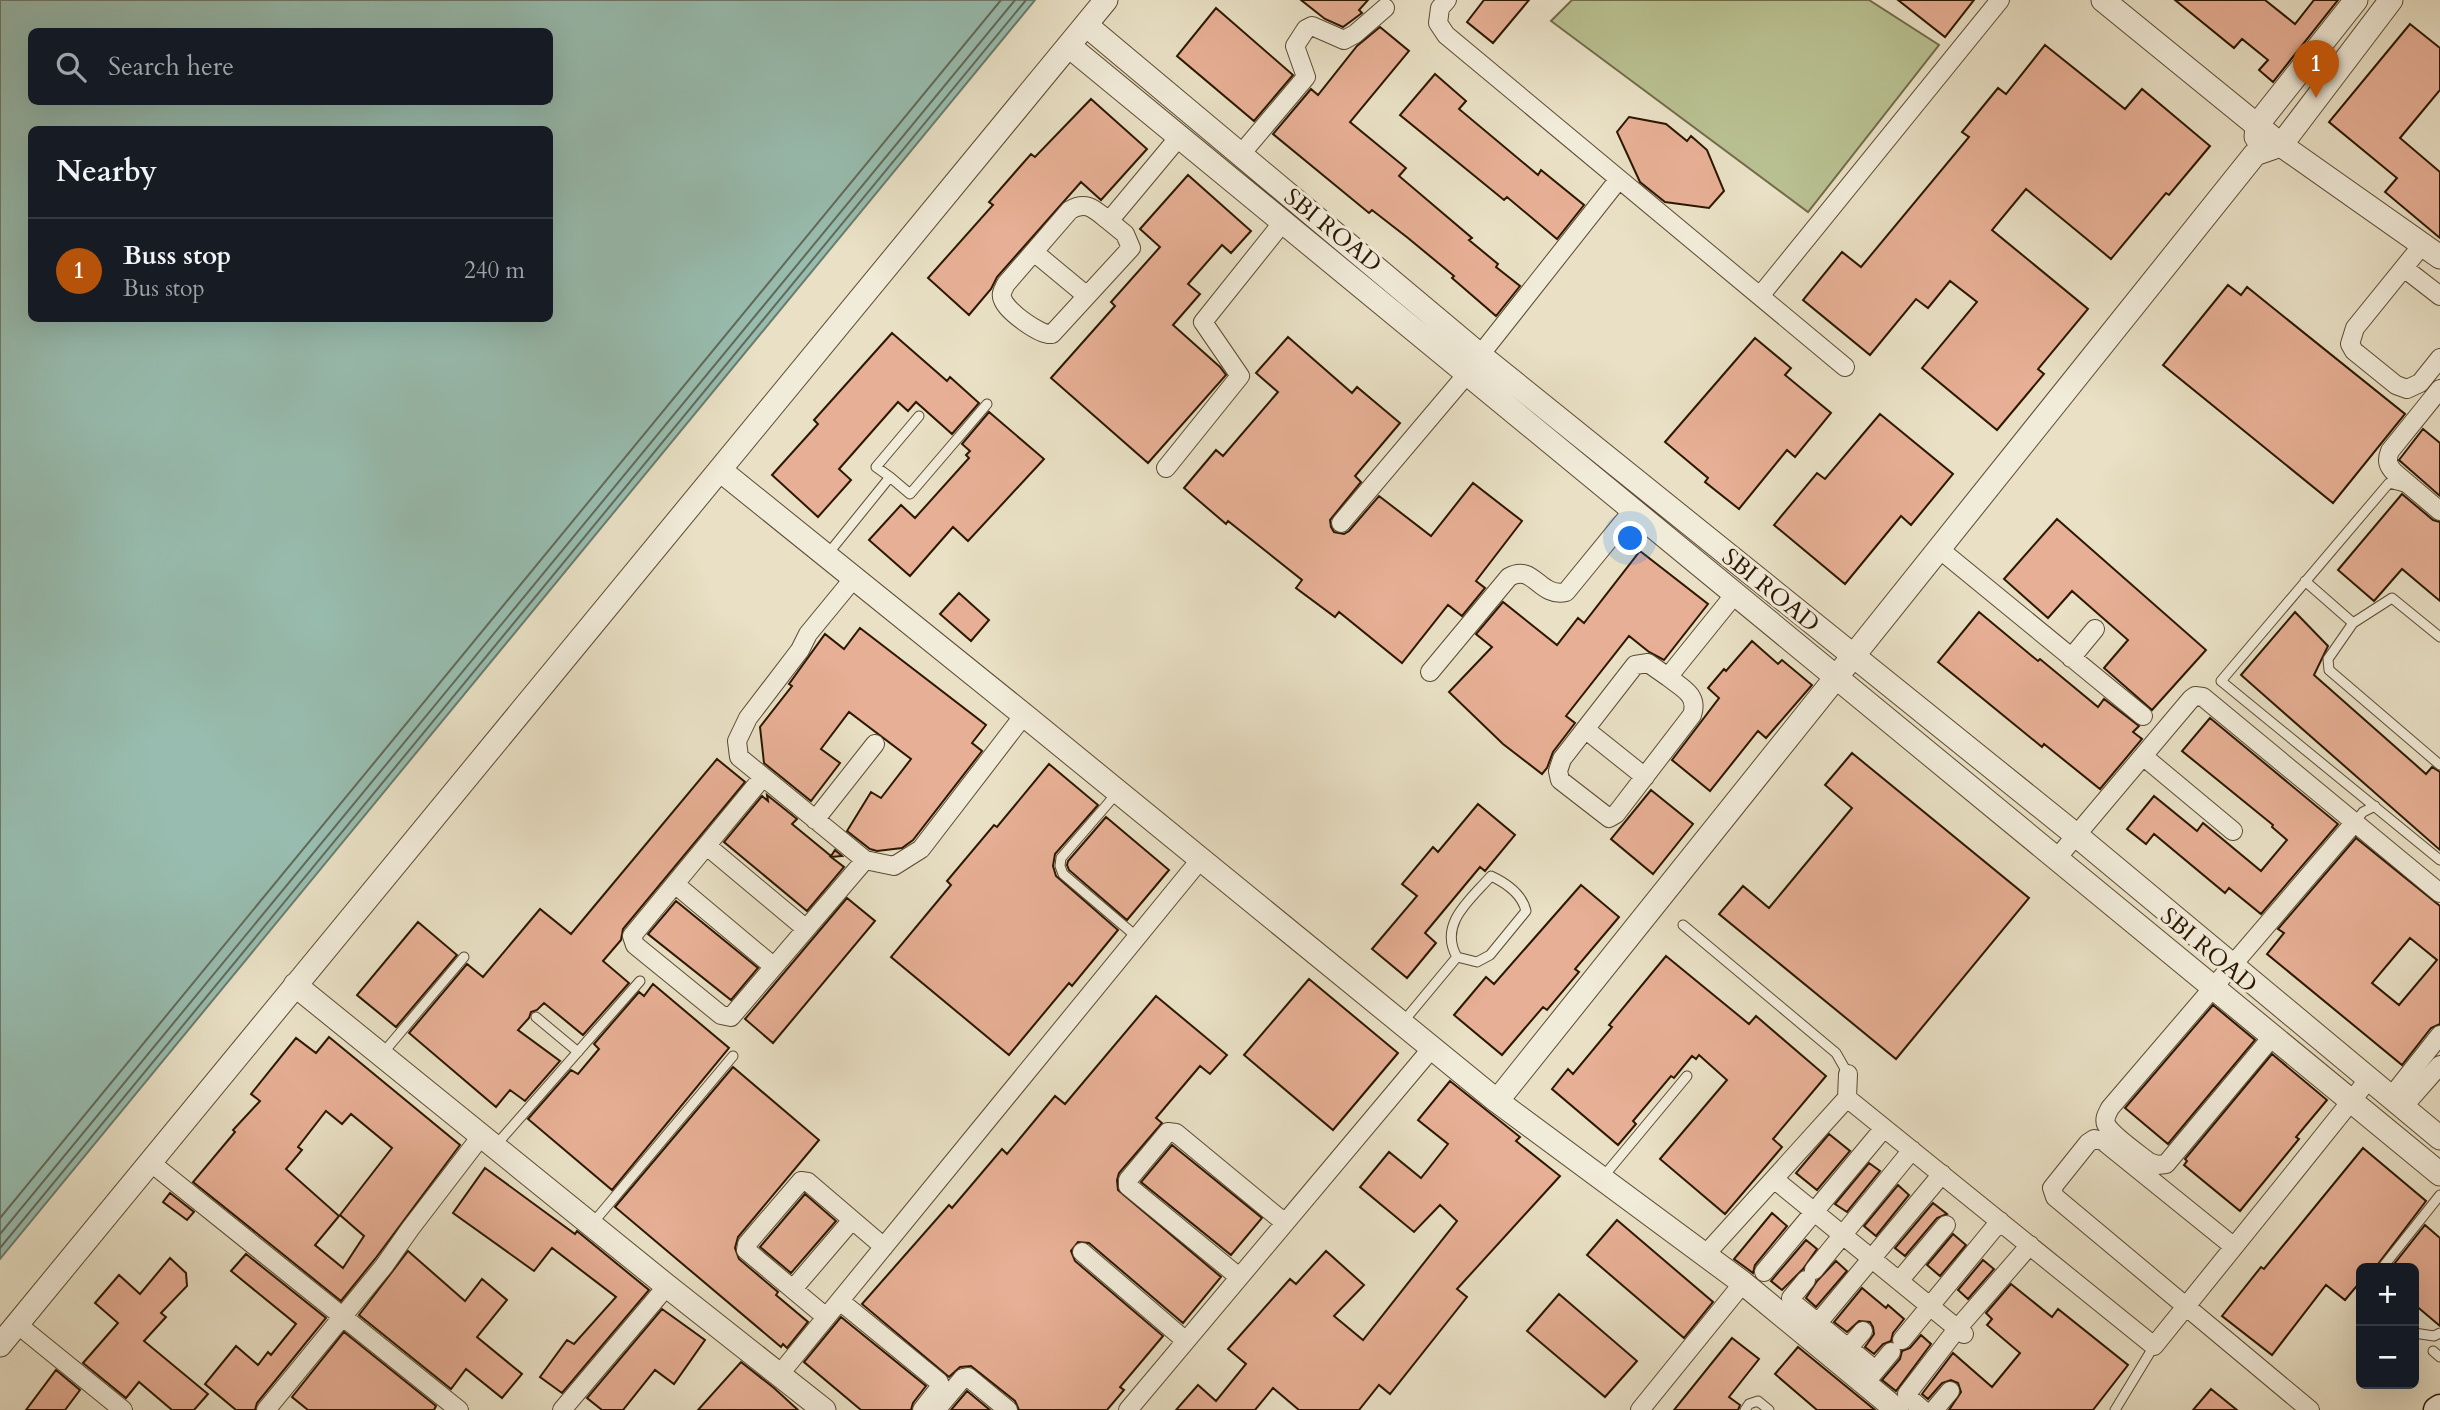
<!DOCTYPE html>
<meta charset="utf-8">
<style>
:root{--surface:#171b24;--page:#242831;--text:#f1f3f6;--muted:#9ea1a6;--line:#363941;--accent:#b45309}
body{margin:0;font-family:Cardo,serif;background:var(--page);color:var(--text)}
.controls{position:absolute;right:21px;bottom:21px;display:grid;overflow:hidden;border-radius:10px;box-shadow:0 7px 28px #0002}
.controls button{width:63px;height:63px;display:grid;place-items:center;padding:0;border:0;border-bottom:2px solid var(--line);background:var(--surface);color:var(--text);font:35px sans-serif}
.you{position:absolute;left:1631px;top:539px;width:24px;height:24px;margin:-18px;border:5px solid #fff;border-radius:50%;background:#1a73e8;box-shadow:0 0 0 10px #1a73e833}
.badge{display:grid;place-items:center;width:46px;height:46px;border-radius:50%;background:var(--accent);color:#fff;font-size:23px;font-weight:700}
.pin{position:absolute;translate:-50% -58px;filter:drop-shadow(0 2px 4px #0008)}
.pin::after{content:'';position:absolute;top:37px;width:24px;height:21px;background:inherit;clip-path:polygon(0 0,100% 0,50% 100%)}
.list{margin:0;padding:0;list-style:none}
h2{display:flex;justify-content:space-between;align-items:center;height:91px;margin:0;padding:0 28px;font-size:30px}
h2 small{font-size:23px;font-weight:400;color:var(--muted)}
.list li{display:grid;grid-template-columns:46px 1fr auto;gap:21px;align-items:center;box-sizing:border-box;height:105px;padding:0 28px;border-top:2px solid var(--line)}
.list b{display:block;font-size:26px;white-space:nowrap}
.list p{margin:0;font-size:23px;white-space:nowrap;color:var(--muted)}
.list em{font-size:23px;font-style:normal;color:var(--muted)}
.icon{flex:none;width:38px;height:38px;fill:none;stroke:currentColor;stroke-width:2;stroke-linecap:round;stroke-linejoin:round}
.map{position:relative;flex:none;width:2440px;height:1410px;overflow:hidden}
.search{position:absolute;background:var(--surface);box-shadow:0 7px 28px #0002;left:28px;top:28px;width:525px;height:77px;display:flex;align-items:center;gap:18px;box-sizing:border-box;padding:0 24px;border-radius:10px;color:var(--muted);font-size:26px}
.panel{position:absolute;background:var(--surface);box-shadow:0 7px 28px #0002;left:28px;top:126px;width:525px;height:196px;border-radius:10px}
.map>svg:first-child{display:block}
</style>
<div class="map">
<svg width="2440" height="1410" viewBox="0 0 2440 1410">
<rect width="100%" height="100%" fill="#e9e0c5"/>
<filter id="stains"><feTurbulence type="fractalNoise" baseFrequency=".00286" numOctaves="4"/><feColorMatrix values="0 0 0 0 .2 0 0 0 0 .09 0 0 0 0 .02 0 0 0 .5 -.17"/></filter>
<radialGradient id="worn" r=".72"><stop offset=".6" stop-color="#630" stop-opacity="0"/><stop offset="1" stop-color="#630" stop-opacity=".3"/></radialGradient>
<path fill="#b9c192" stroke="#726c49" stroke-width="2" d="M 1572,0 L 1869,0 L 1939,45 L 1808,212 L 1551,21 Z"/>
<path fill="#98bdb0" stroke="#6d7b6a" stroke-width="2" fill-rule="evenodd" d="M 0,0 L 1035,0 L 0,1259 ZM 32,32 L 550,32 L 550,102 L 32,102 ZM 32,130 L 550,130 L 550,318 L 32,318 Z"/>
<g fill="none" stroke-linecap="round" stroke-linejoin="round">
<path stroke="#626a58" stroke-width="2" d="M 0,1218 L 1001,0
M 0,1234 L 1015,0
M 0,1248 L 1026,0"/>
</g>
<path fill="#e7af95" stroke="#2c1800" stroke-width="2" fill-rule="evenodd" d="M 1301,0 L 1368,0 L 1359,10 L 1362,13 L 1343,27 L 1325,19 Z
M 1484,0 L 1529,0 L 1493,43 L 1467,22 Z
M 1898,0 L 1974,0 L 1945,37 Z
M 2175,0 L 2265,0 L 2295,24 L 2314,0 L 2338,0 L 2273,82 L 2259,70 L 2268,60 L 2242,39 L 2234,48 Z
M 1216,8 L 1293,75 L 1254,121 L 1177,56 Z
M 2410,24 L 2440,48 L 2440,90 L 2400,138 L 2440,172 L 2440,238 L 2385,192 L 2397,178 L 2329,122 Z
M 1380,27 L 1409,51 L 1350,122 L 1406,168 L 1399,176 L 1472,238 L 1469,240 L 1498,264 L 1496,267 L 1520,286 L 1496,316 L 1452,278 L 1454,276 L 1408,238 L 1372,210 L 1369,213 L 1273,134 L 1311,89 L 1318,95 L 1357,46 Z
M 2045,45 L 2125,109 L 2142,89 L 2210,146 L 2169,195 L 2166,193 L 2111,259 L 2026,189 L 1992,230 L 2088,309 L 2038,369 L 2044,374 L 1997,430 L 1922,368 L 1977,302 L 1950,281 L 1928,308 L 1916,299 L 1870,355 L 1803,300 L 1842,252 L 1861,267 L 1969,137 L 1962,132 L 1998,88 L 2006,94 Z
M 1435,74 L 1466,101 L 1459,109 L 1538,175 L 1541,170 L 1584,205 L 1557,239 L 1507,197 L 1504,200 L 1400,115 Z
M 1091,99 L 1147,149 L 1101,200 L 1081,182 L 997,277 L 991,289 L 969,315 L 928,278 L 993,205 L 989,202 L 1031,154 L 1035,157 Z
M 1629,117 L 1666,124 L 1687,141 L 1691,136 L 1707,150 L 1724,191 L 1709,208 L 1665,202 L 1640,182 L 1617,132 Z
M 1188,175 L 1251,231 L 1231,253 L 1222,245 L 1188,284 L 1200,294 L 1173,325 L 1220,367 L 1226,375 L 1148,463 L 1051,378 L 1115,306 L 1111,302 L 1160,247 L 1140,229 Z
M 2228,285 L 2241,295 L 2247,287 L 2405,414 L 2333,503 L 2163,365 Z
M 892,333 L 947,381 L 950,377 L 979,403 L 952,434 L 916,402 L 908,411 L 898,402 L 839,469 L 851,480 L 818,517 L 772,475 L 818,424 L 814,420 Z
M 1288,337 L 1352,393 L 1357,387 L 1400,423 L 1355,476 L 1361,482 L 1330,520 L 1331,527 L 1334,532 L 1344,534 L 1349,531 L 1379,496 L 1431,536 L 1473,483 L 1522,521 L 1476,581 L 1485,588 L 1462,616 L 1448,605 L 1402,663 L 1339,612 L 1335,617 L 1296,588 L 1302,580 L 1228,521 L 1226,524 L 1184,488 L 1216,450 L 1223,456 L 1278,392 L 1256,373 Z
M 1755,338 L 1791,368 L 1785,375 L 1831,413 L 1795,457 L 1787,450 L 1739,509 L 1705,482 L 1708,478 L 1665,442 Z
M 989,412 L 1044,459 L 968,541 L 953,527 L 910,576 L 869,540 L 901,505 L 915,518 L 969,458 L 966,455 L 970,451 L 962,444 Z
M 1880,414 L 1953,474 L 1911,525 L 1901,516 L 1845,584 L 1774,525 L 1817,473 L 1825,479 Z
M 2423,429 L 2440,443 L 2440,496 L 2399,460 Z
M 2402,494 L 2433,520 L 2440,522 L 2440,601 L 2402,569 L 2374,601 L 2338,570 Z
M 2057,519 L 2206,650 L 2152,710 L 2104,668 L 2128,640 L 2072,591 L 2048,618 L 2004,579 Z
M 1640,551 L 1708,604 L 1664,660 L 1649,652 L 1629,636 L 1566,716 L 1575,723 L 1553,752 L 1547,768 L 1542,774 L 1503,744 L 1449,692 L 1492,647 L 1476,634 L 1503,602 L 1557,645 L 1578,618 L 1584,623 Z
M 959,593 L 989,620 L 971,641 L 940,614 Z
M 1979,612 L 2038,661 L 2040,659 L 2098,707 L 2104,699 L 2139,726 L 2133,732 L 2142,739 L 2100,789 L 2044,744 L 2042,747 L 1938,662 Z
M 2295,612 L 2328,646 L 2314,675 L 2426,774 L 2432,767 L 2440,772 L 2440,850 L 2241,675 Z
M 860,628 L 986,725 L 972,743 L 982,751 L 913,840 L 902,848 L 877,851 L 870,849 L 847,831 L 871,792 L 881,798 L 911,759 L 849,712 L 821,749 L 840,763 L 811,801 L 764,763 L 760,727 L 792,686 L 789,684 L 825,634 L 844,649 Z
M 1752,641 L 1778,664 L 1782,660 L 1812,685 L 1766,738 L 1758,731 L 1710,791 L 1672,760 L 1719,698 L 1708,688 L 1724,669 L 1726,671 Z
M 2210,718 L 2338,824 L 2261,914 L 2229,888 L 2225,893 L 2154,834 L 2146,844 L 2127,829 L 2154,796 L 2197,831 L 2203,823 L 2261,871 L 2287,840 L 2272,827 L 2273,825 L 2182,751 Z
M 1852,753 L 2029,898 L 1896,1059 L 1719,914 L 1743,886 L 1769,908 L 1852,808 L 1825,785 Z
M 717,759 L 745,782 L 623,929 L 621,940 L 603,961 L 629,983 L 583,1035 L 544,1003 L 537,1010 L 531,1012 L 529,1018 L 518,1030 L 560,1061 L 525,1101 L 510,1090 L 496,1107 L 409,1033 L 467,964 L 483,977 L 540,909 L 571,934 Z
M 1049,764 L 1098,805 L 1055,854 L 1053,866 L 1056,876 L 1118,930 L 1072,986 L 1069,983 L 1009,1055 L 891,957 L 951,885 L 947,881 L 994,825 L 997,827 Z
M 1651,790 L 1693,824 L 1653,874 L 1611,839 Z
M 767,795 L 797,819 L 792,824 L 831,856 L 835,850 L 842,856 L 831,857 L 844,867 L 807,911 L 724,842 L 762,796 L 768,801 Z
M 1478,804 L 1515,835 L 1485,871 L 1480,867 L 1425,933 L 1436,943 L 1407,978 L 1372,949 L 1417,896 L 1402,884 L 1433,847 L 1438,852 Z
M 1106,817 L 1169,870 L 1127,920 L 1069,870 L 1067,865 L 1068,861 Z
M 2356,838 L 2440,906 L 2440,1024 L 2431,1028 L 2402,1065 L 2267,954 L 2284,933 L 2278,929 ZM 2410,938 L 2437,960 L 2399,1005 L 2372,983 Z
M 1581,885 L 1619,917 L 1575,969 L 1579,972 L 1547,1010 L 1543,1007 L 1502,1055 L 1454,1015 L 1486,977 L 1494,984 Z
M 847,898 L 875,921 L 773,1043 L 745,1019 Z
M 676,901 L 758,968 L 731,1000 L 648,934 Z
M 418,922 L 457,955 L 396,1027 L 357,995 Z
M 1666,956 L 1749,1024 L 1756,1016 L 1826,1076 L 1773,1139 L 1782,1147 L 1725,1214 L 1660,1159 L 1727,1080 L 1699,1055 L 1696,1059 L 1692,1056 L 1674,1078 L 1671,1076 L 1633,1121 L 1636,1124 L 1618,1145 L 1552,1089 L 1568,1069 L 1573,1074 L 1612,1027 L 1609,1025 Z
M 1309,979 L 1398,1053 L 1333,1130 L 1244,1055 Z
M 653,984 L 729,1048 L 612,1190 L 528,1119 L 571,1070 L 578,1074 L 599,1049 L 594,1044 L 639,992 L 644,996 Z
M 1156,996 L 1227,1055 L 1210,1074 L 1200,1066 L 1156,1118 L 1162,1123 L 1119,1173 L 1117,1180 L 1118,1190 L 1221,1277 L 1183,1323 L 1089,1243 L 1078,1242 L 1071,1251 L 1075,1261 L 1163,1336 L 1120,1387 L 1124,1390 L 1107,1410 L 1019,1410 L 1015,1401 L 971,1366 L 960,1367 L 949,1377 L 862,1304 L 949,1205 L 952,1208 L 1002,1149 L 1007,1154 L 1055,1096 L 1065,1104 Z
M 2213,1005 L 2255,1040 L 2168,1144 L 2125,1108 Z
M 329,1037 L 460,1145 L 375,1259 L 341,1301 L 193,1182 L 235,1132 L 233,1130 L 260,1101 L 251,1094 L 296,1038 L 316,1053 ZM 326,1111 L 342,1124 L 351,1114 L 392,1148 L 340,1215 L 364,1236 L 343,1268 L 315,1245 L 339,1216 L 286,1169 L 302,1150 L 298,1147 Z
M 2272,1054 L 2327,1100 L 2296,1137 L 2299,1139 L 2240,1211 L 2184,1165 L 2187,1161 L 2185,1159 Z
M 733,1067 L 819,1140 L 738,1237 L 735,1248 L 739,1259 L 778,1292 L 776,1295 L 808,1322 L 787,1348 L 783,1344 L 781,1347 L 615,1207 Z
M 1450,1081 L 1520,1137 L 1516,1141 L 1560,1176 L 1457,1289 L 1467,1297 L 1390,1394 L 1379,1385 L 1359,1410 L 1299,1410 L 1273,1388 L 1255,1410 L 1176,1410 L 1198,1385 L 1216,1401 L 1246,1364 L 1228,1349 L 1290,1279 L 1296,1284 L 1326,1251 L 1364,1285 L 1334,1316 L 1363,1340 L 1457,1221 L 1440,1205 L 1414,1232 L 1360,1187 L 1389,1152 L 1421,1178 L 1448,1144 L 1418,1120 Z
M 1829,1134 L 1850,1151 L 1817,1190 L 1796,1173 Z
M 1172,1145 L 1262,1218 L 1231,1255 L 1141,1182 Z
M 2363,1148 L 2426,1201 L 2375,1268 L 2361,1268 L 2361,1281 L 2345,1300 L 2326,1285 L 2272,1355 L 2222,1316 L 2261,1267 L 2264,1269 Z
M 1869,1163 L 1880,1171 L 1847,1212 L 1835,1204 Z
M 485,1168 L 575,1234 L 577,1231 L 649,1290 L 562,1393 L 540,1377 L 567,1340 L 574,1344 L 616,1297 L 552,1248 L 534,1271 L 453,1213 Z
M 1898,1185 L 1909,1195 L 1876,1236 L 1864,1226 Z
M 170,1193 L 194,1212 L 187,1220 L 163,1202 Z
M 805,1194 L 836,1221 L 791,1273 L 760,1247 Z
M 1933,1203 L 1947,1214 L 1937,1218 L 1905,1256 L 1895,1248 Z
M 1772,1213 L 1787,1226 L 1755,1265 L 1753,1273 L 1734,1259 Z
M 1617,1220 L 1713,1302 L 1684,1338 L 1587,1255 Z
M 2425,1225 L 2440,1238 L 2440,1326 L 2414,1304 L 2414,1268 L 2391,1268 Z
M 1953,1234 L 1966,1245 L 1940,1276 L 1927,1265 Z
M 1806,1240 L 1817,1249 L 1803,1269 L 1782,1290 L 1771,1281 Z
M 408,1251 L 465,1301 L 482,1279 L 507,1300 L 477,1337 L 522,1374 L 502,1398 L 466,1369 L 451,1389 L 359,1315 Z
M 246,1254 L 326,1318 L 257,1403 L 255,1410 L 236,1410 L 205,1384 L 236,1346 L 258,1365 L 268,1352 L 271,1355 L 296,1324 L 231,1271 Z
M 170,1258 L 186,1273 L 187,1286 L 161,1313 L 166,1317 L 144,1341 L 208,1394 L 194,1410 L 172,1410 L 139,1382 L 126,1398 L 83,1363 L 118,1323 L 95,1303 L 119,1275 L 140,1294 Z
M 1983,1260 L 1994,1269 L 1968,1299 L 1958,1290 Z
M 1836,1261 L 1847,1271 L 1816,1307 L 1806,1298 L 1817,1281 Z
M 2011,1284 L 2052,1317 L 2058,1309 L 2128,1365 L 2093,1410 L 1949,1410 L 1961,1392 L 1958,1383 L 1951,1380 L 1942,1383 L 1928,1399 L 1922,1394 L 1953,1353 L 1992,1387 L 2020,1353 L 1987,1325 L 1992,1319 L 1986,1313 Z
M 1862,1288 L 1886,1308 L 1888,1305 L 1904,1319 L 1893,1333 L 1891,1341 L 1883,1344 L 1874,1354 L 1865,1347 L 1874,1334 L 1873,1327 L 1870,1322 L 1859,1321 L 1847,1332 L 1834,1322 Z
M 1559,1294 L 1637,1361 L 1605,1397 L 1527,1331 Z
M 662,1309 L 705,1340 L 674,1384 L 655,1370 L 623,1410 L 602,1410 L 587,1398 Z
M 841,1317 L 926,1386 L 913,1403 L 911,1410 L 861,1410 L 804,1362 Z
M 344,1332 L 436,1406 L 434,1410 L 308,1410 L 292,1397 Z
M 1921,1335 L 1931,1344 L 1896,1391 L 1882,1380 L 1900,1359 L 1902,1351 L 1910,1348 Z
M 1732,1338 L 1759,1359 L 1729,1397 L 1740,1405 L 1738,1410 L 1674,1410 Z
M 1798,1347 L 1875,1410 L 1817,1410 L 1775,1374 Z
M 741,1362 L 774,1388 L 798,1410 L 698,1410 Z
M 56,1370 L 80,1390 L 65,1410 L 26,1410 Z
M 2211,1389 L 2237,1410 L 2193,1410 Z
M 967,1391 L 990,1410 L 951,1410 Z"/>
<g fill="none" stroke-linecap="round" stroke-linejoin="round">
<g stroke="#5b4a31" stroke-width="11">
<path id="service" d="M 890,477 L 910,494 L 987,404
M 2404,487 L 2389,483 L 2221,681 L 2440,860
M 827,555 L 890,477 L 876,467 L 919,416
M 2305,581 L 2353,623 L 2392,598 L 2440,637
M 2353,623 L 2328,659 L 2329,670 L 2440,765
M 1117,793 L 1061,858 L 1060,866 L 1063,874 L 1137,937
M 2354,823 L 2363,812 L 2375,806
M 1683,925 L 1836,1053 L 1848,1074
M 536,1017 L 578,1052
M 1403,1022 L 1457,957 C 1438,924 1470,900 1491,876 C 1506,883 1522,894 1526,911 L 1490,955 L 1477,962 L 1457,957
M 383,1053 L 464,957
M 496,1145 L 640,981
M 1603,1177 L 1687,1076
M 592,1224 L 733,1056
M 2382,1268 L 2440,1195
M 2414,1333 L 2434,1336 L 2440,1333
M 2433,1351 L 2440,1357
M 1745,1410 L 1749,1404 L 1758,1401 L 1769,1410
M 2115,1410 L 2154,1346"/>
</g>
<g stroke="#5b4a31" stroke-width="20">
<path id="minor" d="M 1447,0 L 1440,8 L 1438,23 L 1446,35 L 1845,367
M 1241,154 L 1306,77 L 1295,46 L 1306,29 L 1312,26 L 1344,40 L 1355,34 L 1385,8
M 1109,221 C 1095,210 1087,200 1070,210 L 1006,284 C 1003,290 1000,294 1003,300 C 1007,311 1040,336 1052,334 L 1131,248 L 1125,234 L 1109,221 L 1179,137
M 2423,244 L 2355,328 L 2350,344 L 2354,351 L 2396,385 L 2407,389 L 2420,383 L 2440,358
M 1034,252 L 1087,296
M 2404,268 L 2440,296
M 1760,296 L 2000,0
M 1480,355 L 1619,179
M 2440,389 L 2390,451 C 2386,461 2388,466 2395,473 L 2440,511
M 1166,468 L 1240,376 L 1203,322 L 1283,222
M 1341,523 L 1467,374
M 1938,548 L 2143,716
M 854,578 L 808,634 L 800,650 L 748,718 L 737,741 L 739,757 L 865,860 L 894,866 L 921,849 L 1024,715
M 2071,658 L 2095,629
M 1430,672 L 1509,577 C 1534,563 1539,598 1566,592 L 1633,510
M 1668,677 L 1648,663 L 1635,665 L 1562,759 L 1558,771 L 1560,780 L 1609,818 L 1616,814 L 1692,715 C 1699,695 1682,688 1668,677 L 1735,594
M 1585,729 L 1645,777
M 2143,756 L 2233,831
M 763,777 L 632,936 L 635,945 L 721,1015 L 731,1017 L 865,860
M 815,820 L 875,744
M 707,846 L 805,928
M 2057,858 L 2191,699 L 2195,696 L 2203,697 L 2440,893
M 675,884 L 773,966
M 2272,1037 L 2166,1164 L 2157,1165 L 2149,1162 C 2139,1154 2111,1135 2106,1124 C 2104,1118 2107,1114 2110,1108 L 2354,823
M 2391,1097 L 2440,1035
M 1847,1098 L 2154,1346 C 2226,1257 2297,1169 2368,1080
M 2403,1107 L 2440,1065
M 150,1162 L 459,1410
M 1774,1179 L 1964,1334
M 2233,1246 L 2103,1141 L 2094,1139 L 2088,1143 L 2052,1188 L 2055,1197 L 2310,1410
M 1082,1252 L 1186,1341
M 1705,1255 L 1847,1098 L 1848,1074
M 1814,1270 L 1912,1150
M 1764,1272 L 1884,1128
M 1239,1277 L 1128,1186 L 1128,1180 L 1168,1132 L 1176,1133 L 1285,1223
M 1806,1280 L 1791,1298 L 1792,1302 L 1818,1323
M 1899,1281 L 1946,1225
M 793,1289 L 852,1220
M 840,1301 L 939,1382 L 940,1387 L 922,1410
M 826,1317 L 746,1250 L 747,1244 L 801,1181 L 808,1182 L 884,1247
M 17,1324 L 123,1410
M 1826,1330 L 1848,1348
M 1807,1336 L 1942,1174
M 1902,1340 L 2000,1221
M 1857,1355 L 1875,1370
M 1837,1361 L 1863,1331
M 779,1375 L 1200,860
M 1865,1383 L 1891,1352
M 266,1410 L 384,1266 L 410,1229 L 482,1135
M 562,1410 L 667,1286
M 936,1410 L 963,1378 L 968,1377 L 1008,1410
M 1128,1410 L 1432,1048
M 1640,1410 L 1743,1283
M 1923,1410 L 1909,1398 L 1907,1394 L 1957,1329 L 2030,1245
M 1934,1410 L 1950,1391"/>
</g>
<g stroke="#5b4a31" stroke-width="25">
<path id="tertiary" d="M 2103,0 L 2281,145 L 2440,257
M 1086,25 L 1480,355 L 2076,835 L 2440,1138
M 1069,46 L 2440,1174
M 2256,137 L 2257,125 L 2356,0
M 720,470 L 1024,715 L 1497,1101 L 1743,1283 L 1897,1410
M 295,985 L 667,1286 L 824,1410
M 1497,1101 L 2255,154 L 2281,145 L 2391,0
M 0,1345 L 1106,0"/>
</g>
<g stroke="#2c1800" stroke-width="29">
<path id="secondary" d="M 2437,1410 L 2440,1408"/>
</g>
<use href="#service" stroke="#f1ebd9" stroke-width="9"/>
<use href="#minor" stroke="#f1ebd9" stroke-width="18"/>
<use href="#tertiary" stroke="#f1ebd9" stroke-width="23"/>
<use href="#secondary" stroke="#f1ebd9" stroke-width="26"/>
</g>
<g text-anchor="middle" stroke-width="6" stroke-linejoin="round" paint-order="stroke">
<g font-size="24" fill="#2c1800" stroke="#f1ebd9">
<text transform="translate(1333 230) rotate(39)" y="8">SBI ROAD</text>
<text transform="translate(1771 590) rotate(39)" y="8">SBI ROAD</text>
<text transform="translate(2209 950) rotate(40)" y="8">SBI ROAD</text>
</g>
</g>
<rect width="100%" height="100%" filter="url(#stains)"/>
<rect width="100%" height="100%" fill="url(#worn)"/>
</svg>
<div class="controls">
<button>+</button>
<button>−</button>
</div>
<div class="you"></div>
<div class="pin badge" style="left:2316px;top:98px">1</div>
<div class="search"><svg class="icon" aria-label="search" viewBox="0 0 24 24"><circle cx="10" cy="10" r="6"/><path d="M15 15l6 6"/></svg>Search here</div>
<section class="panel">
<h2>Nearby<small></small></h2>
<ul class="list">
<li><span class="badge">1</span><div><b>Buss stop</b><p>Bus stop</p></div><em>240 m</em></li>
</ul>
</section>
</div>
